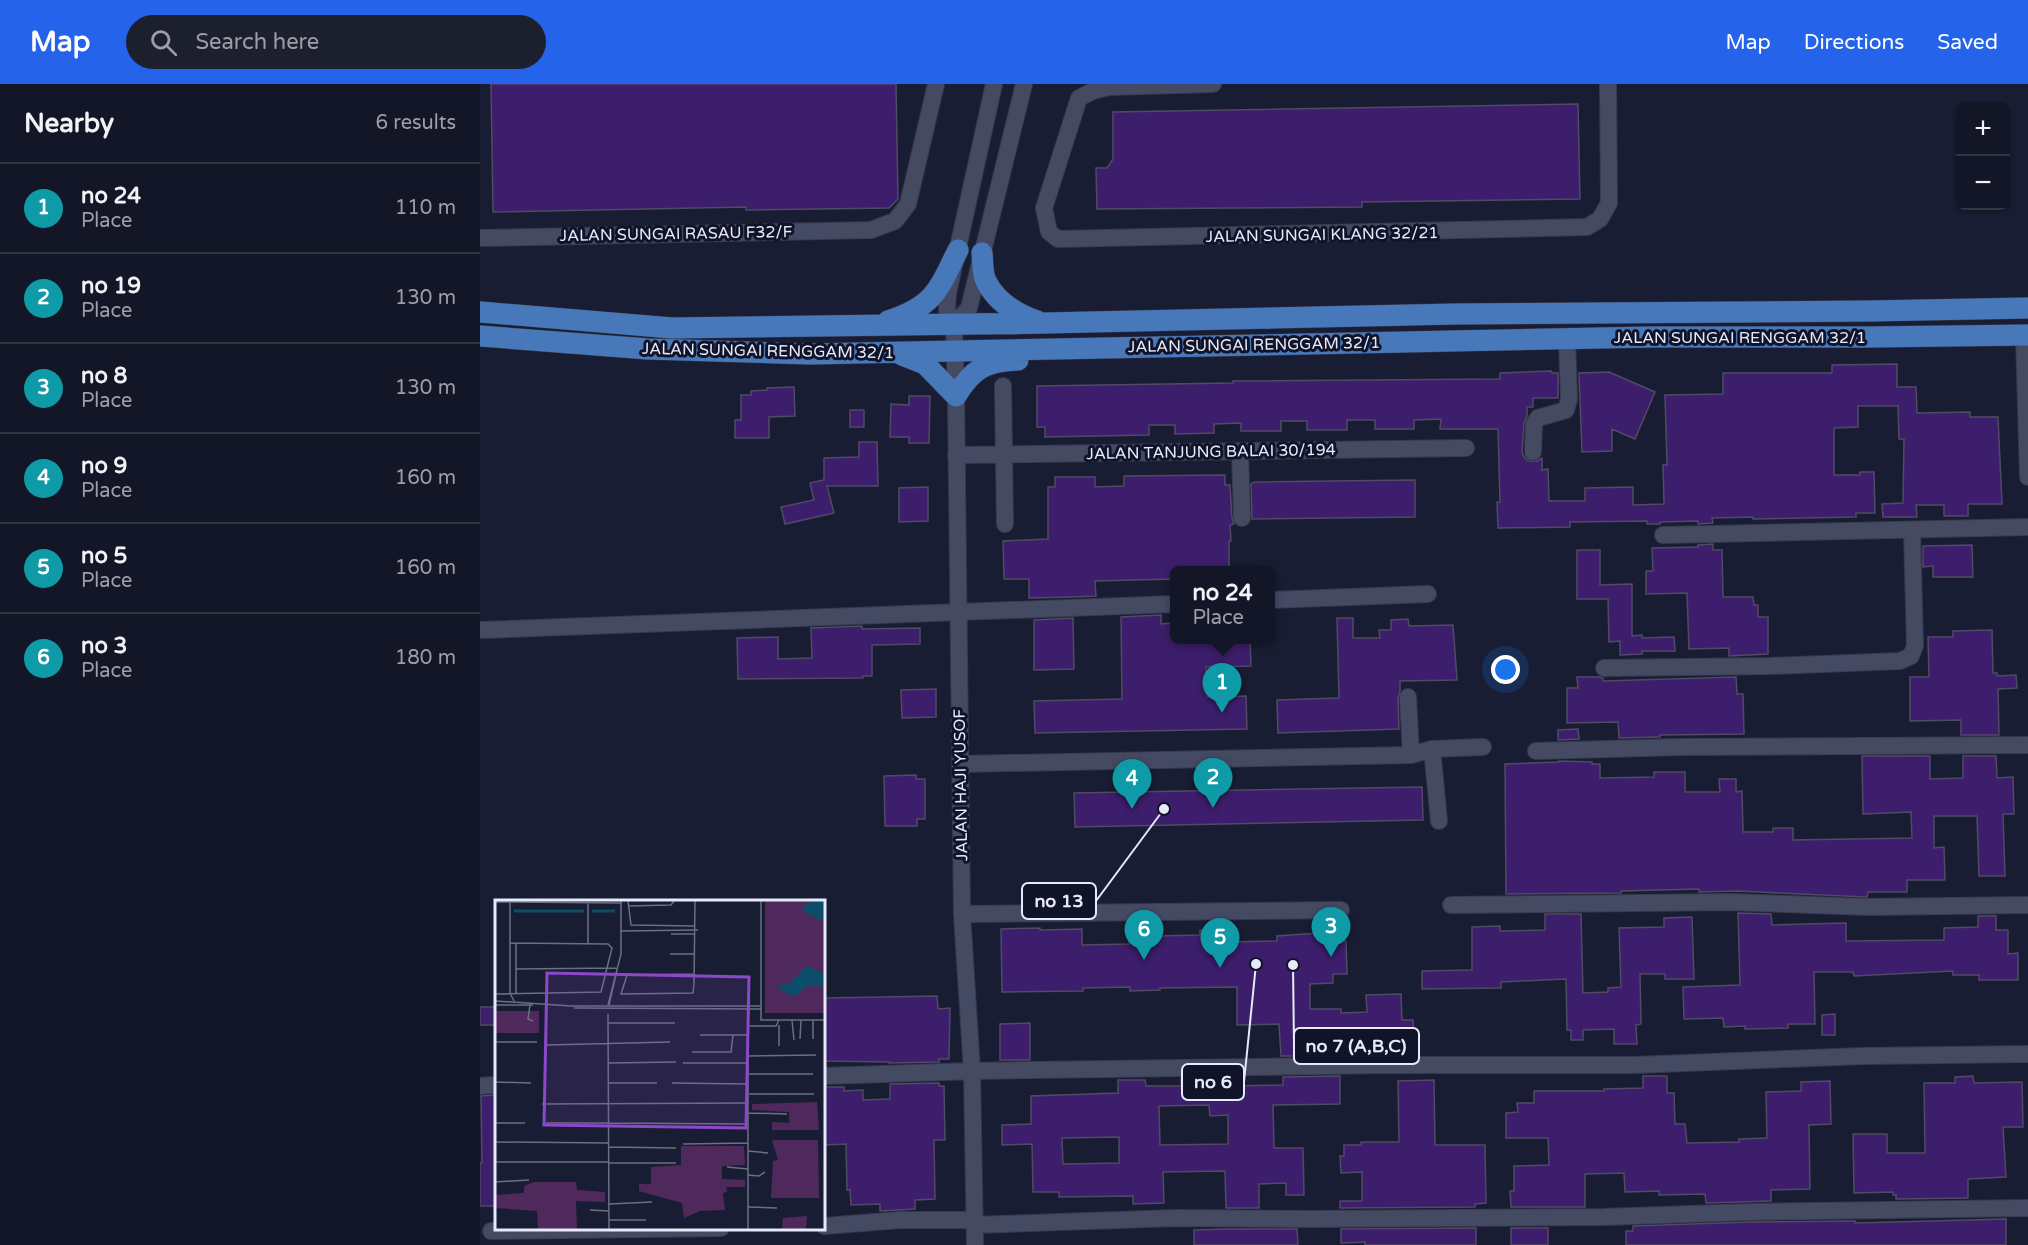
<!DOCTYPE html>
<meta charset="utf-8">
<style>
:root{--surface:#131626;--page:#1c1f2e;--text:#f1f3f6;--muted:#9d9fa7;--line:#323543;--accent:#2563eb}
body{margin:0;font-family:"Varela Round",sans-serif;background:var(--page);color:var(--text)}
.controls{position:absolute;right:18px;top:18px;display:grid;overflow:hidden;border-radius:9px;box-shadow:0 2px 4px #0004}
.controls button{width:54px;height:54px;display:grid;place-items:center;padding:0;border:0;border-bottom:2px solid var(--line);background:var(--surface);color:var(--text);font:30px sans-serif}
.you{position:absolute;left:1026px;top:586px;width:21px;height:21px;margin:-15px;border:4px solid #fff;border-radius:50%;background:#1a73e8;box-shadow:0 0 0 9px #1a73e833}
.badge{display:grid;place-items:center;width:39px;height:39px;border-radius:50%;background:var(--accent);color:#fff;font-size:20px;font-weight:700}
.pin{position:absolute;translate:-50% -50px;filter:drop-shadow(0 2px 3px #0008)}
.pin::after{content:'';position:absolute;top:32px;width:21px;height:18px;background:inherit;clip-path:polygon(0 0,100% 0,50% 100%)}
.popup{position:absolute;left:690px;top:482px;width:105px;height:78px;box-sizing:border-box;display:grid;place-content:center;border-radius:9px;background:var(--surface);filter:drop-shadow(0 2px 4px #0005);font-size:20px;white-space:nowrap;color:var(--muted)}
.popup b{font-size:22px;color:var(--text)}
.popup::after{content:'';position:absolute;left:50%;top:100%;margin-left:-12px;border:12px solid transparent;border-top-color:var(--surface)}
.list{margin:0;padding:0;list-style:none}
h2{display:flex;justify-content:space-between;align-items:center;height:78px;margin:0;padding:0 24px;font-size:26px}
h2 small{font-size:20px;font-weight:400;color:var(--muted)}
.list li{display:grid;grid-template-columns:39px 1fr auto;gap:18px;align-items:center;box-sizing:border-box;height:90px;padding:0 24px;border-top:2px solid var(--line)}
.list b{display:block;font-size:22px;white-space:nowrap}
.list p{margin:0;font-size:20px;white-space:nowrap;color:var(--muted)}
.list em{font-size:20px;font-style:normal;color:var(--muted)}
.icon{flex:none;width:33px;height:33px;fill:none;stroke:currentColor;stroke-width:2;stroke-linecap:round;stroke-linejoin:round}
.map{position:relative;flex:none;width:1548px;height:1161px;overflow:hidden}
header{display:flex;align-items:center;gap:36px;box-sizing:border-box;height:84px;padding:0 30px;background:var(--accent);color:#fff}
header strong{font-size:28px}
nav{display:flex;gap:33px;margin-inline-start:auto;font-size:21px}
.search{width:420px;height:54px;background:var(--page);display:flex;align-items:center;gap:15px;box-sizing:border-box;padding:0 21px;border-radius:33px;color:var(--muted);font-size:22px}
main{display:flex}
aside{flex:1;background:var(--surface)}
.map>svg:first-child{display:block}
</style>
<header>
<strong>Map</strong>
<div class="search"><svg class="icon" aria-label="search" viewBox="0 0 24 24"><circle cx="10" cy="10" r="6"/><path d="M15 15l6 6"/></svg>Search here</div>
<nav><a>Map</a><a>Directions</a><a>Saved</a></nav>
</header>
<main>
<aside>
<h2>Nearby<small>6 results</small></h2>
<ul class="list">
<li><span class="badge" style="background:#0f9aa8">1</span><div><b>no 24</b><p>Place</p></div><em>110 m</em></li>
<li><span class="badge" style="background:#0f9aa8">2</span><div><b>no 19</b><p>Place</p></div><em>130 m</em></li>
<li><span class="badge" style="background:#0f9aa8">3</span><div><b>no 8</b><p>Place</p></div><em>130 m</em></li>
<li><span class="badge" style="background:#0f9aa8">4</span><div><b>no 9</b><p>Place</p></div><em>160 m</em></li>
<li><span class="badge" style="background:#0f9aa8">5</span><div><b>no 5</b><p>Place</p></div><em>160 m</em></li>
<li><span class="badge" style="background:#0f9aa8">6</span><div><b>no 3</b><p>Place</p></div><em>180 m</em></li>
</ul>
</aside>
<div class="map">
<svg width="1548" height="1161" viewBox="0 0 1548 1161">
<rect width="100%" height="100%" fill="#191d33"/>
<path fill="#3d1e6c" stroke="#514a64" stroke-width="1.5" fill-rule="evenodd" d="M 11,0 L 416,0 L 418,115 L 409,124 L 266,126 L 266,123 L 13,128 Z
M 1098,20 L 1100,115 L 882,118 L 882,123 L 617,125 L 616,84 L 627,84 L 633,75 L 633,28 Z
M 1417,280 L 1417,303 L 1436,303 L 1437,329 L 1490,328 L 1490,333 L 1518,333 L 1522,420 L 1488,420 L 1488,432 L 1464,432 L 1464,421 L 1436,421 L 1437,433 L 1403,433 L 1402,420 L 1423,419 L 1424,355 L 1419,355 L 1418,322 L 1378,322 L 1378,343 L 1354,344 L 1354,391 L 1380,391 L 1380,388 L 1394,388 L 1395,429 L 1376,429 L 1376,433 L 1273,435 L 1273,433 L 1232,434 L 1233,439 L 1218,440 L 1218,437 L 1180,438 L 1180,440 L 1167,440 L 1167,437 L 1090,438 L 1090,443 L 1018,444 L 1017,418 L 1020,418 L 1018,345 L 960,345 L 961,335 L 934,336 L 934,345 L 895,345 L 895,336 L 867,336 L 867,346 L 827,346 L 827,337 L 801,337 L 801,347 L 761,347 L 761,339 L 734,340 L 734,349 L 695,350 L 695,341 L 669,341 L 669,351 L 565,353 L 565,343 L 557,343 L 557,302 L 753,299 L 753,297 L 1020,295 L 1020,289 L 1071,287 L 1072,289 L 1078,289 L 1078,314 L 1053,314 L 1053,323 L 1047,323 L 1047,332 L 1044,339 L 1042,368 L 1044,373 L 1048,377 L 1057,377 L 1062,374 L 1062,386 L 1068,385 L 1069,417 L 1105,417 L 1105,404 L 1153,403 L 1153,421 L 1184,420 L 1183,381 L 1187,381 L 1185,311 L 1243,310 L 1243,289 L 1352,289 L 1352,281 Z
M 1129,288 L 1175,308 L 1155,355 L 1132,345 L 1132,367 L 1102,368 L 1099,289 Z
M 314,303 L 315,332 L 289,333 L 289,354 L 255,354 L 255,336 L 261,336 L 261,311 L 271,311 L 271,307 L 287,306 L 287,304 Z
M 429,312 L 450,312 L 449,359 L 429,359 L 429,353 L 410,353 L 411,320 L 429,321 Z
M 370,326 L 384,326 L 384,343 L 370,343 Z
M 379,358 L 397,358 L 398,402 L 347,402 L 354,429 L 305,440 L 301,423 L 334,416 L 330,399 L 344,396 L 344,374 L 379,373 Z
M 745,391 L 745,401 L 750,401 L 752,434 L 754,440 L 750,441 L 751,457 L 749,457 L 749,486 L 694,486 L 694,495 L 615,497 L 616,512 L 592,513 L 549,514 L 549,495 L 524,495 L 523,457 L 568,455 L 568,403 L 575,403 L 575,393 L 615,393 L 615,403 L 644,402 L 644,392 Z
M 935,396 L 935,433 L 772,435 L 771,400 L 774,398 Z
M 448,403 L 448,437 L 419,438 L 419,404 Z
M 1233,460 L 1233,466 L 1242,466 L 1243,513 L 1273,513 L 1274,521 L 1278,521 L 1278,533 L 1288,533 L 1288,570 L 1249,572 L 1249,564 L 1209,565 L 1207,509 L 1166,510 L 1166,487 L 1173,487 L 1172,464 L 1218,463 L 1218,461 Z
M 1492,461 L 1493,493 L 1453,493 L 1453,482 L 1443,483 L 1443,462 Z
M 1097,466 L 1120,466 L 1120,501 L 1152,500 L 1152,552 L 1162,551 L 1162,554 L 1194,553 L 1195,567 L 1162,567 L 1162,570 L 1140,571 L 1140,557 L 1129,558 L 1128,515 L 1097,515 Z
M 681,531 L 681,540 L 694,539 L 694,555 L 770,555 L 771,582 L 726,583 L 727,613 L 766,612 L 767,645 L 555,649 L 554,617 L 642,615 L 641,533 Z
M 593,534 L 594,585 L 554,586 L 554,536 Z
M 857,534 L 873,534 L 873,554 L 900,554 L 899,546 L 911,546 L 911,536 L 928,535 L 929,542 L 973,541 L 977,596 L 920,597 L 920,607 L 918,614 L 919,645 L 798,649 L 797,616 L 859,614 Z
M 382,542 L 382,545 L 440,544 L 440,560 L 392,561 L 392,592 L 383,592 L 383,594 L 258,595 L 257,554 L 298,553 L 298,575 L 332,574 L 331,544 Z
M 1512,546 L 1513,589 L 1517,589 L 1517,592 L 1536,591 L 1537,604 L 1518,605 L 1519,651 L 1481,651 L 1481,636 L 1430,637 L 1430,593 L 1449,593 L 1448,553 L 1473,553 L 1473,547 Z
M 1097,593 L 1119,593 L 1123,594 L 1123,597 L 1256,593 L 1257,610 L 1263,610 L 1264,650 L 1180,651 L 1180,653 L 1139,654 L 1138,638 L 1087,639 L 1087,604 L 1098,604 Z
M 456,605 L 456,633 L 422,634 L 421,606 Z
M 1098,645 L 1099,655 L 1078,656 L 1078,646 Z
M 1382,672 L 1450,672 L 1450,695 L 1483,694 L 1483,672 L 1516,672 L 1517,694 L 1533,693 L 1534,730 L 1523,730 L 1525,792 L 1499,792 L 1497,732 L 1454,732 L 1454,764 L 1464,763 L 1465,796 L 1427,796 L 1427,808 L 1388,808 L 1387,813 L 1257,807 L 1219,808 L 1219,805 L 1141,807 L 1141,809 L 1026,810 L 1025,680 L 1079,678 L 1079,677 L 1112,678 L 1112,680 L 1120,680 L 1120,694 L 1174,693 L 1174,688 L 1205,688 L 1205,708 L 1240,708 L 1239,695 L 1256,695 L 1256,708 L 1262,707 L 1263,748 L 1293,748 L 1293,744 L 1313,744 L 1313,756 L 1432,754 L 1431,728 L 1383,730 Z
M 436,691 L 436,695 L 445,695 L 445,735 L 437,735 L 437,742 L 405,742 L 404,692 Z
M 942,703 L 943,736 L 595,743 L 594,709 Z
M 1258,829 L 1291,830 L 1292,841 L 1366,839 L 1366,857 L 1464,856 L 1464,844 L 1498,843 L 1498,832 L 1516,832 L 1516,846 L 1528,846 L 1528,870 L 1538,869 L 1538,896 L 1499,896 L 1499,891 L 1473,891 L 1473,887 L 1374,892 L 1373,888 L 1334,888 L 1335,940 L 1308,940 L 1308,944 L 1265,945 L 1265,942 L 1244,943 L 1243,934 L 1204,935 L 1203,903 L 1260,901 Z
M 1065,830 L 1101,830 L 1103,909 L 1128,908 L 1128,904 L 1141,903 L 1139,844 L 1184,843 L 1184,834 L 1212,833 L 1214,895 L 1185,895 L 1185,890 L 1160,890 L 1161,940 L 1156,941 L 1157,960 L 1134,960 L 1134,945 L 1103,946 L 1103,956 L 1091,956 L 1091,946 L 1087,946 L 1086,895 L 1021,898 L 1021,904 L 942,905 L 942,887 L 992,886 L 992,843 L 1020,842 L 1020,847 L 1065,846 Z
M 560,844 L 560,846 L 602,845 L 602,861 L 649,860 L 648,845 L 678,844 L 678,852 L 720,851 L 720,846 L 749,846 L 750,858 L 797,857 L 797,852 L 852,848 L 852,857 L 866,857 L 867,890 L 853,890 L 853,899 L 830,900 L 830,925 L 861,925 L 861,929 L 887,928 L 886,911 L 921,910 L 922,936 L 933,936 L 934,959 L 922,959 L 922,965 L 869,966 L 868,958 L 857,958 L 857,952 L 831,953 L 831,957 L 814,957 L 814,972 L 801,972 L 799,940 L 757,941 L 757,903 L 680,904 L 680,906 L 650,907 L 650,903 L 603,904 L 603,907 L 522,908 L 521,845 Z
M 457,912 L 458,925 L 470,924 L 469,975 L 459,975 L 459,978 L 409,979 L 409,978 L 344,977 L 344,914 Z
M 0,923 L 16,923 L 16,941 L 0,941 Z
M 1355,930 L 1355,951 L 1342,951 L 1342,931 Z
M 550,939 L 550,976 L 520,976 L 520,940 Z
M 860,992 L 860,1020 L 793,1021 L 794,1064 L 823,1064 L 824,1111 L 806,1111 L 806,1099 L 779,1100 L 779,1124 L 746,1124 L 745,1087 L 683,1088 L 684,1119 L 653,1120 L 653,1112 L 579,1113 L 579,1108 L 553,1108 L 552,1060 L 522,1061 L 522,1041 L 551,1040 L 551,1012 L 638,1009 L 638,996 L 665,996 L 666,1002 L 701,1002 L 701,994 L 744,994 L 744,1002 L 803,1001 L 803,993 ZM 729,1021 L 730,1032 L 748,1031 L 748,1060 L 680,1061 L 679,1022 ZM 639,1053 L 639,1079 L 583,1080 L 582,1054 Z
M 1163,992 L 1187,992 L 1187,1009 L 1194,1009 L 1195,1040 L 1205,1040 L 1207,1059 L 1259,1058 L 1259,1055 L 1287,1054 L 1286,1008 L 1321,1007 L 1321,998 L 1350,997 L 1351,1040 L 1329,1041 L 1330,1105 L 1291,1106 L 1291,1117 L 1226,1119 L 1225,1110 L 1179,1111 L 1179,1107 L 1145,1108 L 1144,1089 L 1105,1090 L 1105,1123 L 1031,1123 L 1030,1107 L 1034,1107 L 1034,1082 L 1069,1081 L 1068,1054 L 1026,1054 L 1026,1029 L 1038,1028 L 1037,1019 L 1054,1019 L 1054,1007 L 1124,1007 L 1124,1005 L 1163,1004 Z
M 1493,992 L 1494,999 L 1542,998 L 1543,1043 L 1523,1043 L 1526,1093 L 1488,1095 L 1488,1114 L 1416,1115 L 1416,1111 L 1413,1111 L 1413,1108 L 1374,1109 L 1373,1050 L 1407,1050 L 1407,1069 L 1445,1069 L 1444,999 L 1475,999 L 1475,993 Z
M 954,996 L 955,1061 L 1005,1061 L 1006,1119 L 995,1120 L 995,1123 L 860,1124 L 860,1117 L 882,1117 L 882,1088 L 861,1089 L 860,1072 L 864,1072 L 864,1061 L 881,1061 L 881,1058 L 919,1058 L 918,997 Z
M 459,999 L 459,1002 L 464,1002 L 465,1056 L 454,1056 L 455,1115 L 435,1116 L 435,1125 L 400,1127 L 400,1120 L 371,1121 L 370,1106 L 367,1106 L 366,1060 L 344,1061 L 344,1003 L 364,1003 L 364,1007 L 383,1006 L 383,1016 L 410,1015 L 410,1000 Z
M 16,1011 L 16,1122 L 0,1122 L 0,1079 L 2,1079 L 1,1012 Z
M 1526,1135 L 1526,1161 L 1146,1161 L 1146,1147 L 1153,1147 L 1153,1142 L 1270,1138 L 1375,1137 L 1375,1139 Z
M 996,1144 L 996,1161 L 885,1161 L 885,1158 L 861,1159 L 861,1145 Z
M 1031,1144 L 1068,1144 L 1068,1161 L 1031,1161 Z
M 746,1145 L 817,1145 L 818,1161 L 714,1161 L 714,1146 Z"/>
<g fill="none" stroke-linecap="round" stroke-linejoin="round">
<g stroke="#37394b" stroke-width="18">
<path id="minor" d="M 733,0 L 629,3 L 613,7 L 599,14 L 564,124 L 569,148 L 578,155 L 1107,143 L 1120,135 L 1129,119 L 1128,0
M 0,154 L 391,146 L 415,137 L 428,120 L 456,0
M 474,241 L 489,224 L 544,0
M 1544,251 L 1548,393
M 523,302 L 525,440
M 760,368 L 762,434
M 1053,368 L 1054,340 L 1058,334 L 1086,326 L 1089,315 L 1087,254
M 476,371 L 986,364
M 1183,451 L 1548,443
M 790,516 L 948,510
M 2,546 L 694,520
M 1124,584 L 1289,582 L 1420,577 L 1431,572 L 1435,562 L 1432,447
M 928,613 L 931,671
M 952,665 L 959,737
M 1056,667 L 1199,663 L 1548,661
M 480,680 L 931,671 L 952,665 L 1003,663
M 971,821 L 1249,818 L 1387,823 L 1548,821
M 482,830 L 861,826
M 344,992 L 492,987 L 905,981 L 1155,981 L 1383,972 L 1548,970
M 0,1002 L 16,1001
M 494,1141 L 696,1134 L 832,1135 L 1123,1133 L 1270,1128 L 1548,1124
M 344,1142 L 420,1136 L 495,1136
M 11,1147 L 241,1144
M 495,1161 L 492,987 L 482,830 L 476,312 L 474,241 L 467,226 L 468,209 L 514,0"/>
</g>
<g stroke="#37394b" stroke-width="22">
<path id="major" d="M 502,169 C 503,177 502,189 506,197 C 516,218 537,230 557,237
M 0,228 L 192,244 L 566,239 L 976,230 L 1390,227 L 1548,224
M 408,237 C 454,222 458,207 478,166
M 0,252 L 168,265 L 330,270 L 1171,253 L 1390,253 L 1548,251
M 422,271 L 445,280 L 476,312 C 492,285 506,277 538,276"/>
</g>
<use href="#minor" stroke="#454a63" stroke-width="16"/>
<use href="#major" stroke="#4778ba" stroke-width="21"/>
</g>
<g text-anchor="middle" stroke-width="6" stroke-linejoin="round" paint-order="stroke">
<g font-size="16" fill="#e7eafa" stroke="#111429">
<text transform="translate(196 149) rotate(-1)" y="6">JALAN SUNGAI RASAU F32/F</text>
<text transform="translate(842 150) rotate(-1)" y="6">JALAN SUNGAI KLANG 32/21</text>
<text x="1260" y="259">JALAN SUNGAI RENGGAM 32/1</text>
<text transform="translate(774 260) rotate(-1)" y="6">JALAN SUNGAI RENGGAM 32/1</text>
<text transform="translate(288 266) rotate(1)" y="6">JALAN SUNGAI RENGGAM 32/1</text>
<text transform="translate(731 367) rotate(-1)" y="6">JALAN TANJUNG BALAI 30/194</text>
<text transform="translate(480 701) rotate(-91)" y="6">JALAN HAJI YUSOF</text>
</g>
</g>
<g transform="translate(15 816)">
<rect width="330" height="330" fill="#191d33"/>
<path d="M 270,1 L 330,1 L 330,113 L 270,113 ZM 0,111 L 44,111 L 44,133 L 0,133 ZM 322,202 L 324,230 L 277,230 L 277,222 L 294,223 L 294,212 L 257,210 L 257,204 ZM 277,240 L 323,240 L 324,298 L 276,298 L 278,261 L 283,260 ZM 186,246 L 249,246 L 250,265 L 227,266 L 227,279 L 250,280 L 250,287 L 231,287 L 232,292 L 228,293 L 230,310 L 205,311 L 189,318 L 187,303 L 144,291 L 144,284 L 156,284 L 156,267 L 186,265 ZM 39,282 L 81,282 L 82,290 L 110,292 L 110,302 L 81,301 L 82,329 L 43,329 L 42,311 L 0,308 L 0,295 L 29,293 L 29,286 ZM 312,316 L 311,329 L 287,329 L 288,318 Z" fill="#50295c"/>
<path d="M 318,1 L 330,1 L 330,18 L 325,20 L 308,11 L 308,6 ZM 312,66 L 330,74 L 327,87 L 313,85 L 299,97 L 284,89 L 283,86 L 295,83 Z" fill="#0c4d6a"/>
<path fill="none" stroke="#0c4d6a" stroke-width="3" d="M 19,11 L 89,11M 97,11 L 120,11"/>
<path fill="none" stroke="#6b6f83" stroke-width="1.5" d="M 133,1 L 136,25 L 200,26M 0,2 L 126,3M 15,2 L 15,93 L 19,101M 133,6 L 176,5 L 179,1M 125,31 L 203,30M 176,34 L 199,34M 21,43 L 21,93M 93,44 L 93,2M 175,54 L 199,54M 21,69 L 122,68M 199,74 L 132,75 L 126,94 L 198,93 L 199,84 L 200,1M 0,94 L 106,92 L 117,48 L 113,44 L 15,43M 0,101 L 76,106 L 266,106 L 266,120 L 330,120M 0,105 L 38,105M 35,105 L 33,119 L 38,121M 113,105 L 126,54 L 126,1M 114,105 L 122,70M 266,106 L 266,1M 79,108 L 266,109M 113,114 L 114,329M 297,120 L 299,140M 318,120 L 318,139M 113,123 L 180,123M 284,125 L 284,146M 253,126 L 281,126 L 284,120M 205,135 L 253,135M 305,139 L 306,120M 0,142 L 42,142M 51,145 L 175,142M 197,152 L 236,152 L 238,135M 253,156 L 321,155M 113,163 L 181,162M 188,163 L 252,163M 254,174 L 318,174M 0,182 L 36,183M 113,183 L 162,183M 177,183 L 253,184M 254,194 L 319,194M 47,204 L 254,203M 253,213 L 292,214M 0,223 L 30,223M 51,223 L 114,223M 114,223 L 253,224M 0,242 L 114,243M 188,244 L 253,243M 114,247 L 181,248M 253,251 L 273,253M 0,262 L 114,262M 114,263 L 181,263M 232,267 L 253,269M 252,275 L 264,276 L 270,272M 0,282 L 34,280M 114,304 L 157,302M 252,307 L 282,308M 95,310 L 114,311M 114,320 L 151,320M 253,329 L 253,109"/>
<path fill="#8b48c8" fill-opacity="0.15" stroke="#8b48c8" stroke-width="3" d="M 52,73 L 254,77 L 251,228 L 49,225 Z"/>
<rect width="330" height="330" fill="none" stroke="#e7eafa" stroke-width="3"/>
</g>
<path fill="none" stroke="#e7eafa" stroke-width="2" d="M684 725L616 817M813 881L814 962M776 880L764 998"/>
<g fill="#e7eafa" stroke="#111429" stroke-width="2">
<circle cx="684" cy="725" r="6"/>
<circle cx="813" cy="881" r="6"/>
<circle cx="776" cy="880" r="6"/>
</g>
<g fill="#111429" stroke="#e7eafa" stroke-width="2">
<rect x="542" y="799" width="74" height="36" rx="6"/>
<rect x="814" y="944" width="125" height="36" rx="6"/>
<rect x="702" y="980" width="62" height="36" rx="6"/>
</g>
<g font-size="18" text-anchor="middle" font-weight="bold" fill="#e7eafa">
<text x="579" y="823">no 13</text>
<text x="876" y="968">no 7 (A,B,C)</text>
<text x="733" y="1004">no 6</text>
</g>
</svg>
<div class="controls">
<button>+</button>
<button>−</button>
</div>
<div class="you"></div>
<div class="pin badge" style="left:742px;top:629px;background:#0f9aa8">1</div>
<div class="popup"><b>no 24</b>Place</div>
<div class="pin badge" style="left:733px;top:724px;background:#0f9aa8">2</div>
<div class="pin badge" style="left:851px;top:873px;background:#0f9aa8">3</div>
<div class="pin badge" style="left:652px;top:725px;background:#0f9aa8">4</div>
<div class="pin badge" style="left:740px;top:884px;background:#0f9aa8">5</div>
<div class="pin badge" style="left:664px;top:876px;background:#0f9aa8">6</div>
</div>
</main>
